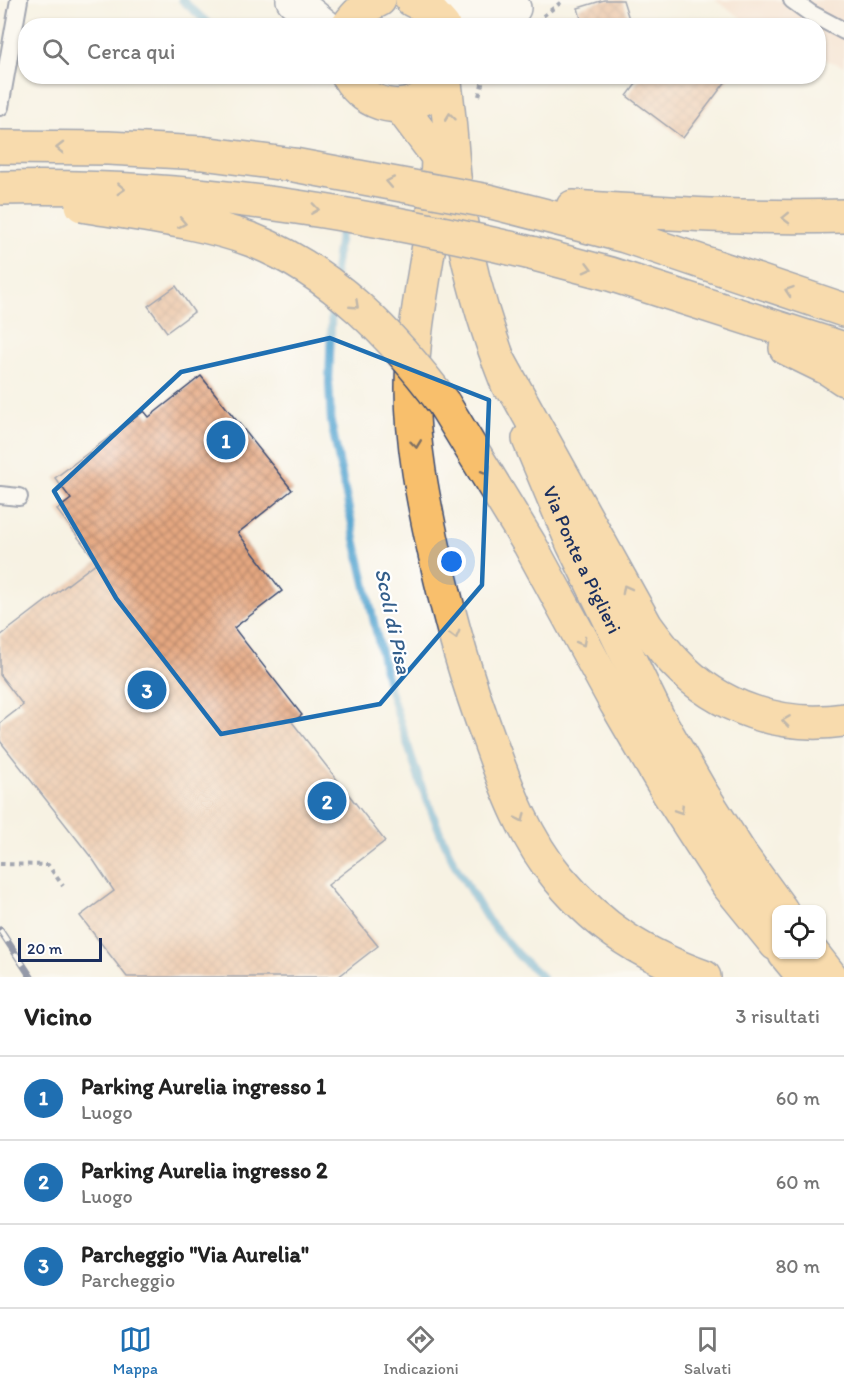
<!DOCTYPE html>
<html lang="it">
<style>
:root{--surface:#fff;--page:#f2f2f2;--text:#222;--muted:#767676;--line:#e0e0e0;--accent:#1f6fb2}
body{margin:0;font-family:Itim,sans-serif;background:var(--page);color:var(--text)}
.controls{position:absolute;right:18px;bottom:18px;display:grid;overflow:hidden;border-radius:12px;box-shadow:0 2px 4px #0004}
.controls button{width:54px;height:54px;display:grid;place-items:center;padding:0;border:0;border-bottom:2px solid var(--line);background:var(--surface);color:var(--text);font:30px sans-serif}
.scale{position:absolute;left:18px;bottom:15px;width:84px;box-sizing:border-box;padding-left:6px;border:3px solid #1b2f5e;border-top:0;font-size:16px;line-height:21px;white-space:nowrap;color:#1b2f5e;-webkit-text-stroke:4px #fff;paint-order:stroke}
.you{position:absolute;left:452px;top:562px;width:21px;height:21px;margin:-15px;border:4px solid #fff;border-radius:50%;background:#1a73e8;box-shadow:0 0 0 9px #1a73e833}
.badge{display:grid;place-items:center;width:39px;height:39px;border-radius:50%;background:var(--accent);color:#fff;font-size:20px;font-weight:700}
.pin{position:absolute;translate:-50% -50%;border:3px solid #fff;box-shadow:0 2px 6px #0006}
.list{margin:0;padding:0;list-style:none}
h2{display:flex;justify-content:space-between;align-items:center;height:78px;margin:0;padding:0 24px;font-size:26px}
h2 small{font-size:20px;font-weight:400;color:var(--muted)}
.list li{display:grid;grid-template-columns:39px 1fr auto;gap:18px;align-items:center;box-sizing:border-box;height:84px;padding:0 24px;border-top:2px solid var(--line)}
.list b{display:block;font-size:22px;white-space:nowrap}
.list p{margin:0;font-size:20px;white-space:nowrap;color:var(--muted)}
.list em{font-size:20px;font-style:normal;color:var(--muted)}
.icon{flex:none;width:33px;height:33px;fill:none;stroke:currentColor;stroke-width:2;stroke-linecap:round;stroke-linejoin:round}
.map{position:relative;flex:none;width:844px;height:977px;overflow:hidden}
.search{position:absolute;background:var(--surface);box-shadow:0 2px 4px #0004;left:18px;right:18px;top:18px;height:66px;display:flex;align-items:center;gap:15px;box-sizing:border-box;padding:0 21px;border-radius:24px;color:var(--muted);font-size:22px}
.sheet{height:330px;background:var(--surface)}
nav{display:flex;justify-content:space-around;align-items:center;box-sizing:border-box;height:84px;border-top:2px solid var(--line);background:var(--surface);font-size:16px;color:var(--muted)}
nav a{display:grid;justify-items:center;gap:3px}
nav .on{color:var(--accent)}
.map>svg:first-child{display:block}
</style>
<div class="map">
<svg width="844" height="977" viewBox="0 0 844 977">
<defs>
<pattern id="building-cross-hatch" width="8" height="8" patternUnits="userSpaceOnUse" patternTransform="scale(1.5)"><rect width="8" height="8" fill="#e5a780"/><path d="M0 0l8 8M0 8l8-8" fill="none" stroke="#b9886c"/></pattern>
</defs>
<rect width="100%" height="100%" fill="#fff"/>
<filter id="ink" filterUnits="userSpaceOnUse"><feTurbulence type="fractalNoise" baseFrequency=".0167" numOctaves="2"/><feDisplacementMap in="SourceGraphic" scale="12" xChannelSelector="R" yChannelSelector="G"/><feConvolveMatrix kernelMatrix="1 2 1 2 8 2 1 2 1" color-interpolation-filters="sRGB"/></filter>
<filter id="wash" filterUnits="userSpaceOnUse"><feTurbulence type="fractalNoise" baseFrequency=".008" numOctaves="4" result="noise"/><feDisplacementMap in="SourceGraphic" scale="24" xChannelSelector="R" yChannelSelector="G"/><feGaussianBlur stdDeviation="1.35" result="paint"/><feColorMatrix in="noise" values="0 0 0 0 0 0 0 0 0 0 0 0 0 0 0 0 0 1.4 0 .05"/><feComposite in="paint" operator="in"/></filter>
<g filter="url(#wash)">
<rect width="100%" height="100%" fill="#f7f2e3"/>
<path fill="#f4d3c0" d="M 715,0 L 844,0 L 844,66 L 819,58 L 818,26 L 752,25 Z"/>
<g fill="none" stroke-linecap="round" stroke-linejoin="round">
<path stroke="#56a5cf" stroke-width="8" d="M 182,0 L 211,26
M 334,279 L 340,234
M 332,298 L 329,383 L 331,422 L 355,539 L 389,688 L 421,785 L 441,835 L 455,865 L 488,920 L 518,955 L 542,977"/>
</g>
<g id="blocks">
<path fill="url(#building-cross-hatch)" d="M 604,0 L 623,0 L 629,19 L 607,26 L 583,26 L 578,8 Z
M 642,76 L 730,76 L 683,138 L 627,96 Z
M 176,286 L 194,312 L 167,332 L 148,306 Z
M 201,376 L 292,490 L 238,533 L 282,591 L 234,628 L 302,715 L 292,722 L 385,841 L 328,885 L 378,946 L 338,977 L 127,977 L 80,916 L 114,891 L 94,861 L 0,741 L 0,723 L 23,705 L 0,675 L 0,636 L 97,562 L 57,510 L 71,499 L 55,478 L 144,411 L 149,417 Z"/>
</g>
</g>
<g filter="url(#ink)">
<use href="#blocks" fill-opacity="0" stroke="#3c4c72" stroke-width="1.5"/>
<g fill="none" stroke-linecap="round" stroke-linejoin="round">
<g stroke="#3c4c72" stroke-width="20">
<path id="lane" d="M 792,0 L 810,13 L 844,31
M 0,107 L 19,0
M 0,495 L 19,497"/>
</g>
<g stroke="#3c4c72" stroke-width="36">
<path id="street" d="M 293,0 L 325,26
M 432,11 L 514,8"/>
</g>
<g stroke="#3c4c72" stroke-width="36">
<g id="primary">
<path d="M 412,0 L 426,7 L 443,26"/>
<path d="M 348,26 C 357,13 365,6 379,0"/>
<path d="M 348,76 C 365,106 405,117 432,91 C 436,87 440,81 443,76"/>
<path d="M 444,76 C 449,110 451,143 454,177 C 462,248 482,319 508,385"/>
<path d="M 400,106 L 454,178"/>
<path id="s1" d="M 529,439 L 573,544 L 657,716 L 702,794 L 741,855 L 781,910"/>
<path d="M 813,954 L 831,977"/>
</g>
</g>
<g stroke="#3c4c72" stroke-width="36">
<path id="highway" d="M 0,147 L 108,148 L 202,153
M 438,156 C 437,234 412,310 412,388 C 412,444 423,500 435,554 C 449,618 467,681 490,742 C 507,790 526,840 559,879 C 601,929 644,955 704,977
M 488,201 L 625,236 L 844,310
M 573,207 C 664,213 753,219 844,216
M 531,253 L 610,274 L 844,349
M 786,348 L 829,369 L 844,379
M 498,359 L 646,626 C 655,638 664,651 675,662 C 719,709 782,729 844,720
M 444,404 L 530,545 L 616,703 L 668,792 L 728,885 L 776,944
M 785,954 L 804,977"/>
</g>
<path stroke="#3c4c72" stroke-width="4" stroke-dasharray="4.5 4.5" stroke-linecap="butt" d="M 543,16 L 564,0
M 479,96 L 484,76
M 0,864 L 48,865 L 63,886"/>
<use href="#lane" stroke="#fff" stroke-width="16"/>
<use href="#street" stroke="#fff" stroke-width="33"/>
<use href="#primary" stroke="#f8bf6c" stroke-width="33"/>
<use href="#highway" stroke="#f8bf6c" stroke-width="33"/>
<g stroke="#1b2f5e" stroke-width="7">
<path id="rail" d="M 0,930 L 31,977"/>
</g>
<use href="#rail" stroke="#fff" stroke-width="4.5" stroke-dasharray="14" stroke-linecap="butt"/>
<g stroke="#3c4c72" stroke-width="36" stroke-linecap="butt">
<path id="highway-bridge" d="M 202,153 L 294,165 L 488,201
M 0,188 C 183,183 354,211 531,253
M 82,205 C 138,215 198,220 252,240 C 333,272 393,336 444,404"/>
</g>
<use href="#highway-bridge" stroke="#f8bf6c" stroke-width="33"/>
</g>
<defs><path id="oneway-chevron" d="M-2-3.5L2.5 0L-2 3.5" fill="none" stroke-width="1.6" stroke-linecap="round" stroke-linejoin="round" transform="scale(1.5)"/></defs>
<g stroke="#7e7064">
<use href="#oneway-chevron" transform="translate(450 117) rotate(-97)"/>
<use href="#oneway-chevron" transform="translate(60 148) rotate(-179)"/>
<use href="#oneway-chevron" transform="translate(390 182) rotate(-169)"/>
<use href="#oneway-chevron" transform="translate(121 189) rotate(3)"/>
<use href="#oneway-chevron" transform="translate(315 209) rotate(8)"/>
<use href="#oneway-chevron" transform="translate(786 218) rotate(179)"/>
<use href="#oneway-chevron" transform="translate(182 223) rotate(11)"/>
<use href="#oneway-chevron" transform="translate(588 268) rotate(15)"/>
<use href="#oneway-chevron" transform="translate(789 291) rotate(-161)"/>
<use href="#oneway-chevron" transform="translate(355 305) rotate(43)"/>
<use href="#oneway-chevron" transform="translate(416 444) rotate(83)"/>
<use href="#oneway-chevron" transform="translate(487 471) rotate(59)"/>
<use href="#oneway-chevron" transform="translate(626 589) rotate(-118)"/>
<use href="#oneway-chevron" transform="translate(455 635) rotate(75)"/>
<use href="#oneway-chevron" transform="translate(582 642) rotate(61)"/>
<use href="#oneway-chevron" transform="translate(786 721) rotate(-172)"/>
<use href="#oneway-chevron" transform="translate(680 810) rotate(57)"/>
<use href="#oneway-chevron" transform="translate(521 818) rotate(65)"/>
</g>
</g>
<path d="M0 0H844V977H0ZM 330,338 L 489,400 L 482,585 L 380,704 L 221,734 L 116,598 L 54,491 L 181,372 Z" fill="#f7f2e3" fill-opacity=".55" fill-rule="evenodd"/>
<path fill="none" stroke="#1f6fb2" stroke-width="4.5" stroke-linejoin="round" d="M 330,338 L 489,400 L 482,585 L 380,704 L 221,734 L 116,598 L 54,491 L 181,372 Z"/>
<g text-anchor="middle" stroke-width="4.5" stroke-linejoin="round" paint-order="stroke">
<g font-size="20" fill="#1b2f5e" stroke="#fff">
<text dy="7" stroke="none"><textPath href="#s1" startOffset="132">Via Ponte a Piglieri</textPath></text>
</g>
<g font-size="21" font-style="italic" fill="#335e8b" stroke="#fff">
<text transform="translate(393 621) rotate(78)" y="7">Scoli di Pisa</text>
</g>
</g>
</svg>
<div class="controls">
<button><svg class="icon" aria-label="locate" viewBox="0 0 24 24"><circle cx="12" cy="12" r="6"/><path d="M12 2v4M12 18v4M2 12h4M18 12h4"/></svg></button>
</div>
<div class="scale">20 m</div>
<div class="you"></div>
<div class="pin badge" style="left:226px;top:440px">1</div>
<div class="pin badge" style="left:327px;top:801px">2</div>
<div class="pin badge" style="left:147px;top:690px">3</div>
<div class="search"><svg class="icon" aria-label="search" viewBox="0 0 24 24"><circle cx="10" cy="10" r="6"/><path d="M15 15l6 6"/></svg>Cerca qui</div>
</div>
<section class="sheet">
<h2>Vicino<small>3 risultati</small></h2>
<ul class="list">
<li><span class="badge">1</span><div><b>Parking Aurelia ingresso 1</b><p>Luogo</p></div><em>60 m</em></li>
<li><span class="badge">2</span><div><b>Parking Aurelia ingresso 2</b><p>Luogo</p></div><em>60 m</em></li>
<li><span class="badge">3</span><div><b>Parcheggio &quot;Via Aurelia&quot;</b><p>Parcheggio</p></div><em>80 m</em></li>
</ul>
</section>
<nav>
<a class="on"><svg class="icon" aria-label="map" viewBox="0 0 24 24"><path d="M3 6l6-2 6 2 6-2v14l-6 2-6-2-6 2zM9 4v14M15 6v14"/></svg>Mappa</a>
<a><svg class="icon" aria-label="directions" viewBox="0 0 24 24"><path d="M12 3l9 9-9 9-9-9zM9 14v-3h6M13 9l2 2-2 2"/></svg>Indicazioni</a>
<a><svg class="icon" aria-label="saved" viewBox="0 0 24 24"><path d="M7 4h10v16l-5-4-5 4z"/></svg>Salvati</a>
</nav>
